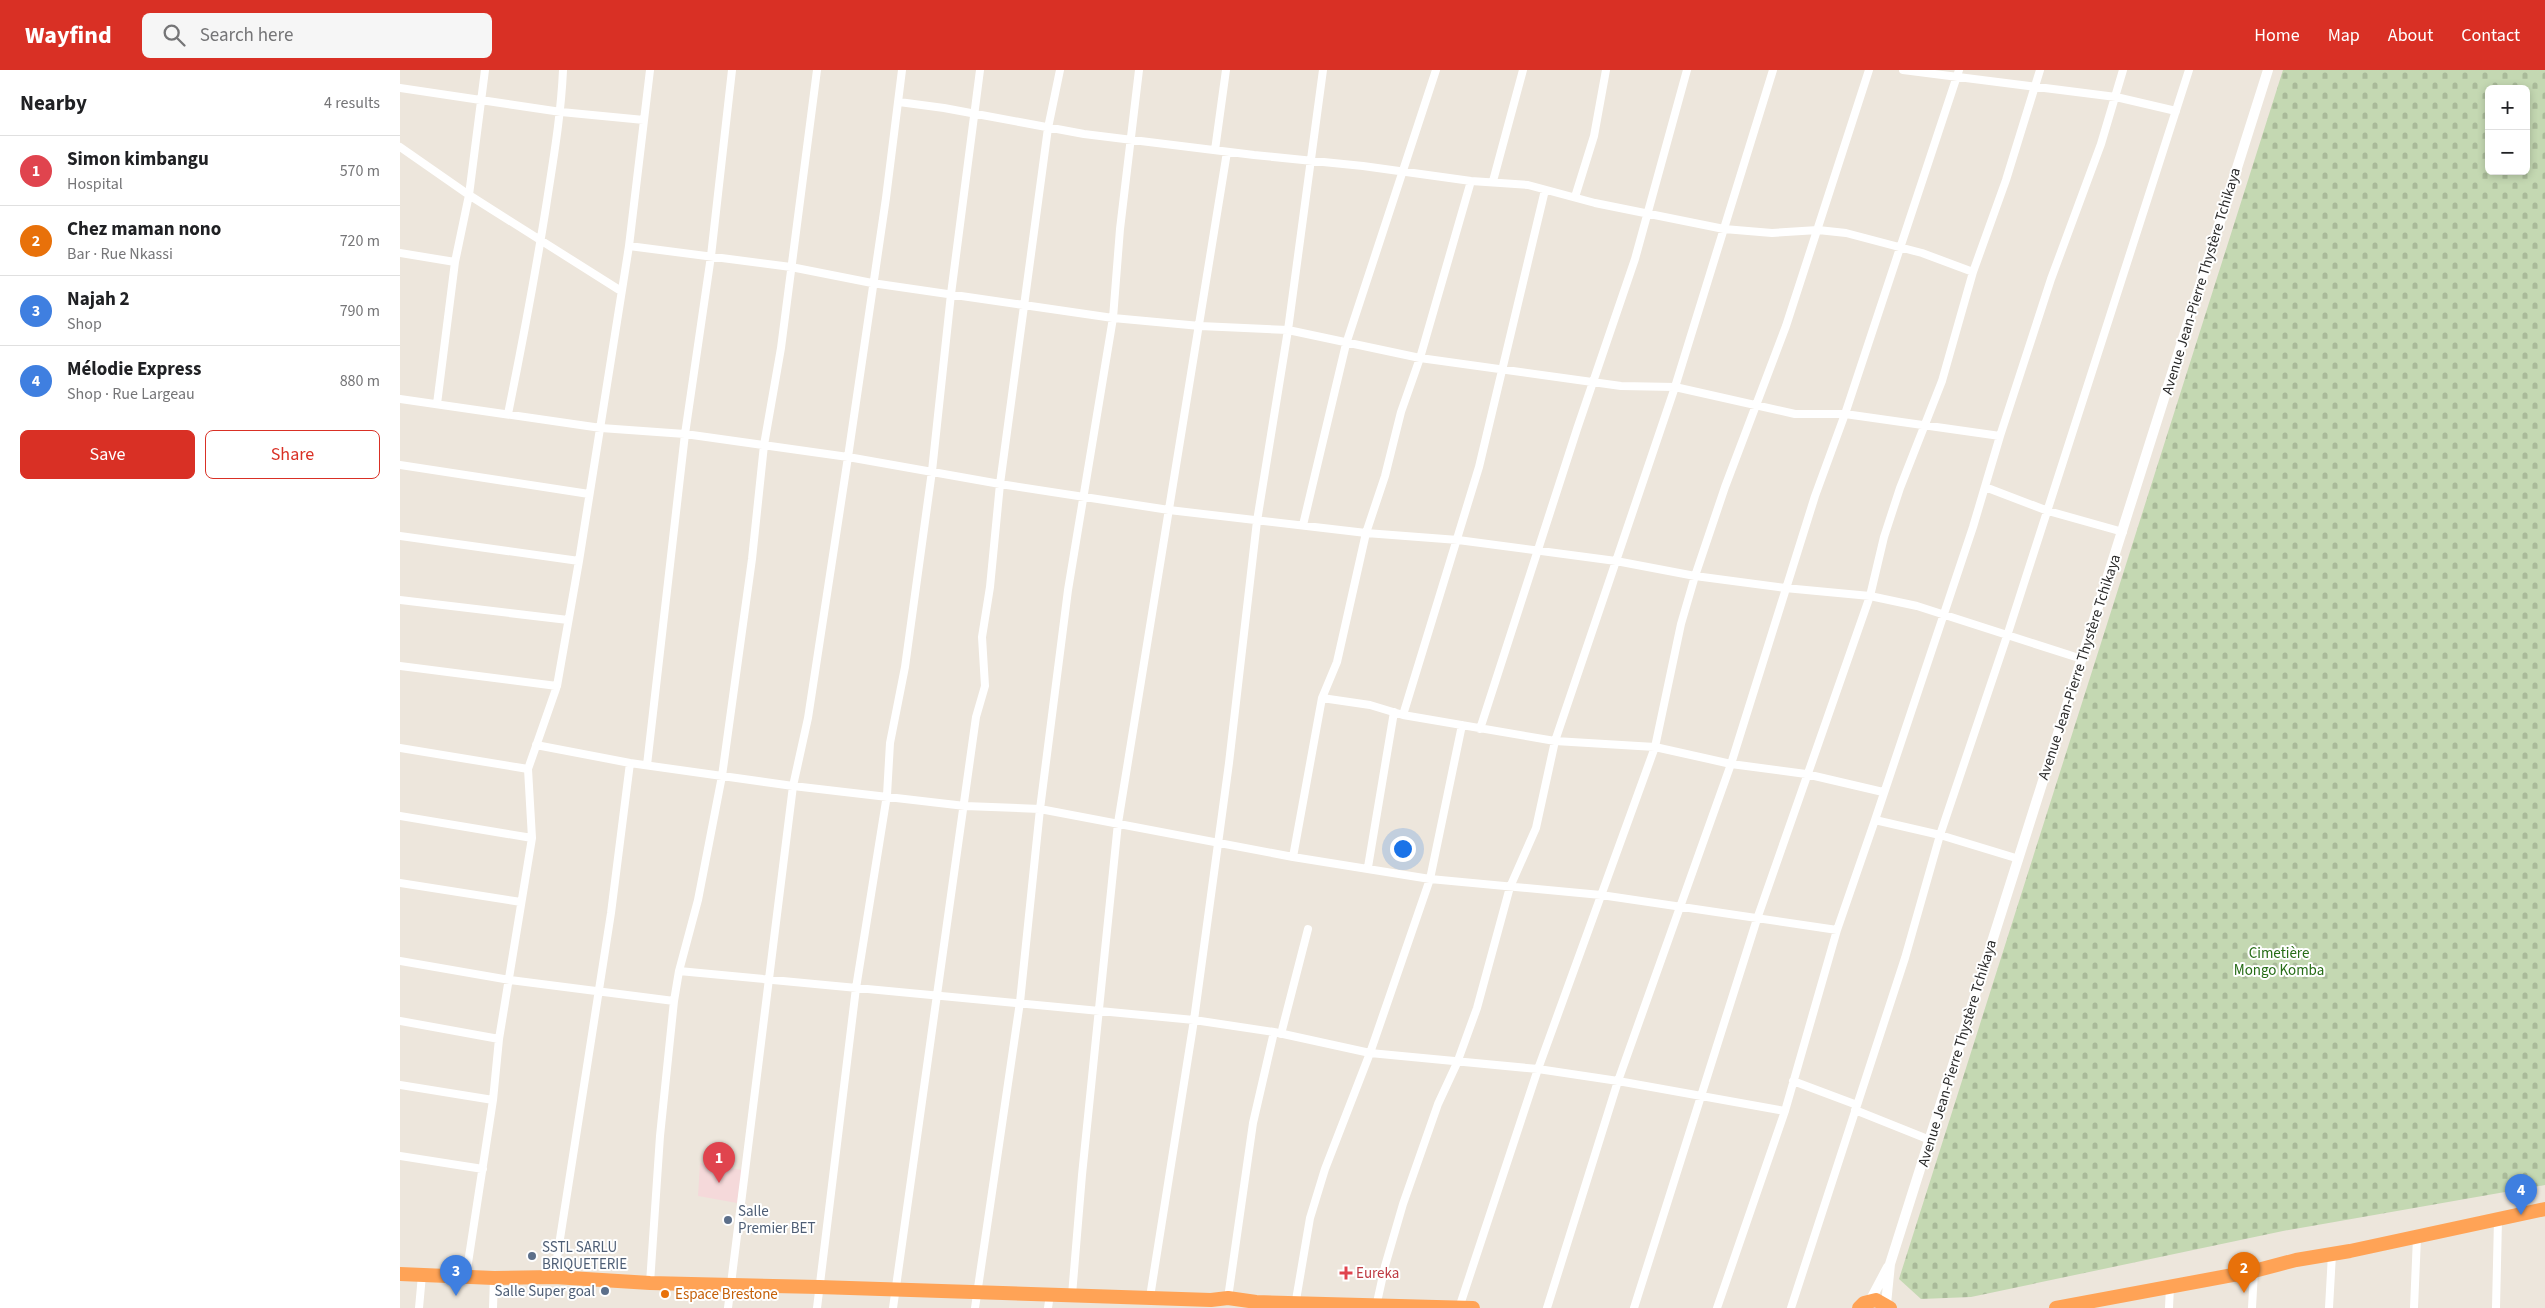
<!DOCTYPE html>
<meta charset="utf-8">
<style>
:root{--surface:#fff;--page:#f6f6f6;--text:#202124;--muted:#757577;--line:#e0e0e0;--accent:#d93025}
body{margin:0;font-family:"Source Sans 3",sans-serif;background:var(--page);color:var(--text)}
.controls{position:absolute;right:15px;top:15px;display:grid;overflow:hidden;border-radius:8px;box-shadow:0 2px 8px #0003}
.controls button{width:45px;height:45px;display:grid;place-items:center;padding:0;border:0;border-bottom:1px solid var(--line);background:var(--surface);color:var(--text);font:25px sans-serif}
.you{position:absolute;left:1002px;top:778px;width:18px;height:18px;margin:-12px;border:4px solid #fff;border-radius:50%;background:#1a73e8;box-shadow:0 0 0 8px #1a73e833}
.badge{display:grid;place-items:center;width:32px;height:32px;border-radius:50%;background:var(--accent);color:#fff;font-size:16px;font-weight:700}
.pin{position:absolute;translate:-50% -41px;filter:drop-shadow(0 1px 2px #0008)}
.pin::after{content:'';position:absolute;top:26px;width:18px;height:15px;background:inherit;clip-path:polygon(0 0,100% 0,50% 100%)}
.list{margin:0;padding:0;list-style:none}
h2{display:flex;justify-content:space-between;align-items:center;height:65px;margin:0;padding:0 20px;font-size:21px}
h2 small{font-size:16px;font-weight:400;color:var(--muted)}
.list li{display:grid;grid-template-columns:32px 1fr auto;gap:15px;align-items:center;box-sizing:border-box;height:70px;padding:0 20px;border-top:1px solid var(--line)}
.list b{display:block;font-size:19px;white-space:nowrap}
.list p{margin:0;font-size:16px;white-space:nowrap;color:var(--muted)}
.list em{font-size:16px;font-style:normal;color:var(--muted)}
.actions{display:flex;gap:10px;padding:15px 20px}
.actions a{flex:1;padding:11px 0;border:1px solid var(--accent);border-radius:8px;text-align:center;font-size:18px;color:var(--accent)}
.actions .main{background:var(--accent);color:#fff}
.icon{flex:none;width:28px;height:28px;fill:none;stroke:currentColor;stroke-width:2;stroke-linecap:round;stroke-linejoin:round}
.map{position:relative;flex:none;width:2145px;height:1238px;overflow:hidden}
header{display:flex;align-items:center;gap:30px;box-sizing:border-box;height:70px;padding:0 25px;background:var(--accent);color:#fff}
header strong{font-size:24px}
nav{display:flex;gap:28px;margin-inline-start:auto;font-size:18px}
.search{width:350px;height:45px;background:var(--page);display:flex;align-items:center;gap:12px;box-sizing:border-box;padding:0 18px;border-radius:8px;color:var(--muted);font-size:19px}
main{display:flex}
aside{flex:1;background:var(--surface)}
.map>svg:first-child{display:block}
</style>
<header>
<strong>Wayfind</strong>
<div class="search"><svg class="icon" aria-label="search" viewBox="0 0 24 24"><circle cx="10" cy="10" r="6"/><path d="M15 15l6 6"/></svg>Search here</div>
<nav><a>Home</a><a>Map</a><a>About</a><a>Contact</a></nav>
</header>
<main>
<aside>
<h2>Nearby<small>4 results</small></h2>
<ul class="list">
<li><span class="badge" style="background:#e0444e">1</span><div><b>Simon kimbangu</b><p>Hospital</p></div><em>570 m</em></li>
<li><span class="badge" style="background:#e8710a">2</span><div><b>Chez maman nono</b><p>Bar · Rue Nkassi</p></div><em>720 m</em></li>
<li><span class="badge" style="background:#3f7fe0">3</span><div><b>Najah 2</b><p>Shop</p></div><em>790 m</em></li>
<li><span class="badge" style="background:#3f7fe0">4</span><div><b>Mélodie Express</b><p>Shop · Rue Largeau</p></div><em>880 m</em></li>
</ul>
<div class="actions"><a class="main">Save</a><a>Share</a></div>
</aside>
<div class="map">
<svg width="2145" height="1238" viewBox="0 0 2145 1238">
<defs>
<pattern id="cemetery-stones" width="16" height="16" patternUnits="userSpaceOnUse" patternTransform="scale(1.25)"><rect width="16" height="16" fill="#c4d8b2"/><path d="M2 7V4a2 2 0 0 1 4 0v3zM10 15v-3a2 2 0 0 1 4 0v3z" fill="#a9ba99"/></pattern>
</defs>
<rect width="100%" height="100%" fill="#ede6dc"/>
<path fill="#f5d9da" d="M 300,1093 L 342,1100 L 337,1133 L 298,1126 Z"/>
<path fill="url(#cemetery-stones)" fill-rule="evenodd" d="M 1883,0 L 2145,0 L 2145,1115 L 1883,1161 L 1571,1227 L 1521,1229 L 1499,1209 ZM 2089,19 L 2126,19 L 2126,101 L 2089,101 Z"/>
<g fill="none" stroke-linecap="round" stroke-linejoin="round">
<path stroke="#fff" stroke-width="8" d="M 1503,0 L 1716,27 L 1776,41
M 0,18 L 161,42 L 244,50
M 499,32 L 544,38 L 684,64 L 854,85 L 963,96 L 1071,111 L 1128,115 L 1195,133 L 1324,159 L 1372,163 L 1418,160 L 1446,163 L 1522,183 L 1573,202
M 0,77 L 69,125 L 221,221
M 815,80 L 826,0
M 1093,111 L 1123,0
M 1175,127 L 1194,66 L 1206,0
M 229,176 L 391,197 L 472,213 L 713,248 L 800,256 L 888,260 L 1020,288 L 1221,316 L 1275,317 L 1395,344 L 1445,344 L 1600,366
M 0,183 L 55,192
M 0,329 L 201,358 L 285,364 L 448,387 L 600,414 L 769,440 L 966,463 L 1058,470 L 1216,491 L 1295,506 L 1385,518 L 1470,526 L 1517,536 L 1682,589
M 37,334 L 55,192 L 69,125 L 85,0
M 108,344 C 122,275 135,206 146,137 C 153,91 161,46 163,0
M 0,395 L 189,424
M 1585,417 L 1648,441 L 1723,462
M 903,455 L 946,274 L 1036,0
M 0,466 L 179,491
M 0,530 L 168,550
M 0,596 L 157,616
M 922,628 L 970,635 L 1003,645 L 1155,671 L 1255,677 L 1331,694 L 1406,704 L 1483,722
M 1003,645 L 1079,397 L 1145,120
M 1080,659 L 1177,359 L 1235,189 L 1287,0
M 136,675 L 230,693 L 393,716 L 565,736 L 640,739 L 893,787 L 1030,809 L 1201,825 L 1437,860 L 1475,750 L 1540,765 L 1619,789
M 0,678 L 128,699
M 247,695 L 285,364 L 311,186 L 332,0
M 0,746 L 132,768
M 1475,750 L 1573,457 L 1600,366 L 1651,209 L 1701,74 L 1723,0
M 893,787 L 922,628 L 937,592 L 966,463 L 985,406 L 1001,342 L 1020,288 L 1071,111
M 968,797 L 994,642
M 0,813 L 121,832
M 0,891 L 110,910 L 274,931
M 279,901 L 794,950 L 874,962 L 970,983 L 1138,999 L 1218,1011 L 1385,1041
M 0,951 L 99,969
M 881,964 L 908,859
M 1393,1011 L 1457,1035
M 0,1015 L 93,1030
M 1455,1040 L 1530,1070
M 0,1086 L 83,1099
M 66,1206 L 93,1030 L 99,969 L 132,768 L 128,699 L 157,616 L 179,491 L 229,176 L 250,0
M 154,1207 L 211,843 L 230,693
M 250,1213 L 260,1066 L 274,931 L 279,901 L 298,830 L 322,706 L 352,489 L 364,375 L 381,278 L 417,0
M 672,1225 L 682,1105 L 718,753 L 827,82
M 750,1227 L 794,950 L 829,693 L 857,451 L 888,260 L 923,0
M 828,1228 L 853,1053 L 874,962
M 895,1236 L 910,1148 L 925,1099 L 970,983 L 1030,809 L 1062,655
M 976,1237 L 985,1196 L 1003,1134 L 1038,1034 L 1057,993 L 1077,938 L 1110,817 L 1136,758 L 1155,671 L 1275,317 L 1373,0
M 19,1238 L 22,1205
M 93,1238 L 94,1208
M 328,1238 L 393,716 L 408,648 L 448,387 L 486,128 L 502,0
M 417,1238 L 456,918 L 487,725 L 490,673 L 505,597 L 532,401 L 551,224 L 580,0
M 493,1238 L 576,647 L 585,616 L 582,567 L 590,517 L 600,414 L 648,58 L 660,0
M 575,1238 L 620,932 L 640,739 L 668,520 L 713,248 L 720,159 L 739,0
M 648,1238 L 650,1224
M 1059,1238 L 1138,999 L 1255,677 L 1281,554 L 1295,506 L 1325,417 L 1386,256 L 1469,0
M 1147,1238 L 1218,1011 L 1331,694 L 1415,426 L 1445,344 L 1559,0
M 1234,1238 L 1357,849 L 1470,526 L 1484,467 L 1500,418 L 1542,311 L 1573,202 L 1606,110 L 1640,0
M 1317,1238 L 1385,1041 L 1437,860
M 1391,1238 L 1505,888 L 1540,765 L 1607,566 L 1789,0
M 1769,1238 L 1770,1216
M 1852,1238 L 1854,1201
M 1929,1238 L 1932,1184
M 2014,1238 L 2017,1167
M 2096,1238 L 2098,1149"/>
<path stroke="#fff" stroke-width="10" d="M 1470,1231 L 1488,1197
M 1486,1234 L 1490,1194 L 1868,0"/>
<path stroke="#ffa356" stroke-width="14" d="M 0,1204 L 94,1208 L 154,1207 L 250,1213 L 419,1217 L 811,1230 L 828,1228 L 856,1232 L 1073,1238
M 1459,1238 L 1464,1233 L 1476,1230 L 1490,1238
M 1656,1238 L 1854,1201 L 1896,1190 L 1950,1181 L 2145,1139"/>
</g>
<g fill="#5c6f8a" stroke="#fff" stroke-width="2">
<circle cx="328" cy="1150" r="5"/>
<circle cx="132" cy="1186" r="5"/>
<circle cx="205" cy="1221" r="5"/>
</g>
<path fill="#e0444e" stroke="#fff" stroke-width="2" d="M943.5 1195.5h5v5h5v5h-5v5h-5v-5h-5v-5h5z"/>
<circle fill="#e8710a" stroke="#fff" stroke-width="2" cx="265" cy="1224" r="5"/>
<g text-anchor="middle" stroke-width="4" stroke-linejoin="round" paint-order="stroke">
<g font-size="15" fill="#2b2b2b" stroke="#fff">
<text transform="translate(1801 211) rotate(-73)" y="5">Avenue Jean-Pierre Thystère Tchikaya</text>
<text transform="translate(1679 597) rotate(-72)" y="5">Avenue Jean-Pierre Thystère Tchikaya</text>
<text transform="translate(1557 983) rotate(-73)" y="5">Avenue Jean-Pierre Thystère Tchikaya</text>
</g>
<g font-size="15" fill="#266c16" stroke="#fff">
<text x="1879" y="888">Cimetière<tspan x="1879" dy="17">Mongo Komba</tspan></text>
</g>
<g font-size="15" fill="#4e5e75" stroke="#fff" text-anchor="start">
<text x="338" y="1146">Salle<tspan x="338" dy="17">Premier BET</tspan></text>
<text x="142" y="1182">SSTL SARLU<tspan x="142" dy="17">BRIQUETERIE</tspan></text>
<text x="195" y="1226" text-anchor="end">Salle Super goal</text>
</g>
<g font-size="15" fill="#be3a42" stroke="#fff" text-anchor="start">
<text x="956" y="1208">Eureka</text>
</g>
<g font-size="15" fill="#c56008" stroke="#fff" text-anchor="start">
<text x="275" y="1229">Espace Brestone</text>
</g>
</g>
</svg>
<div class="controls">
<button>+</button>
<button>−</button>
</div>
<div class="you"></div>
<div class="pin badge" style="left:319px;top:1113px;background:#e0444e">1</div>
<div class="pin badge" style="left:1844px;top:1223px;background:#e8710a">2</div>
<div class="pin badge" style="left:56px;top:1226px;background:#3f7fe0">3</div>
<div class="pin badge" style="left:2121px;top:1145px;background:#3f7fe0">4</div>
</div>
</main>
